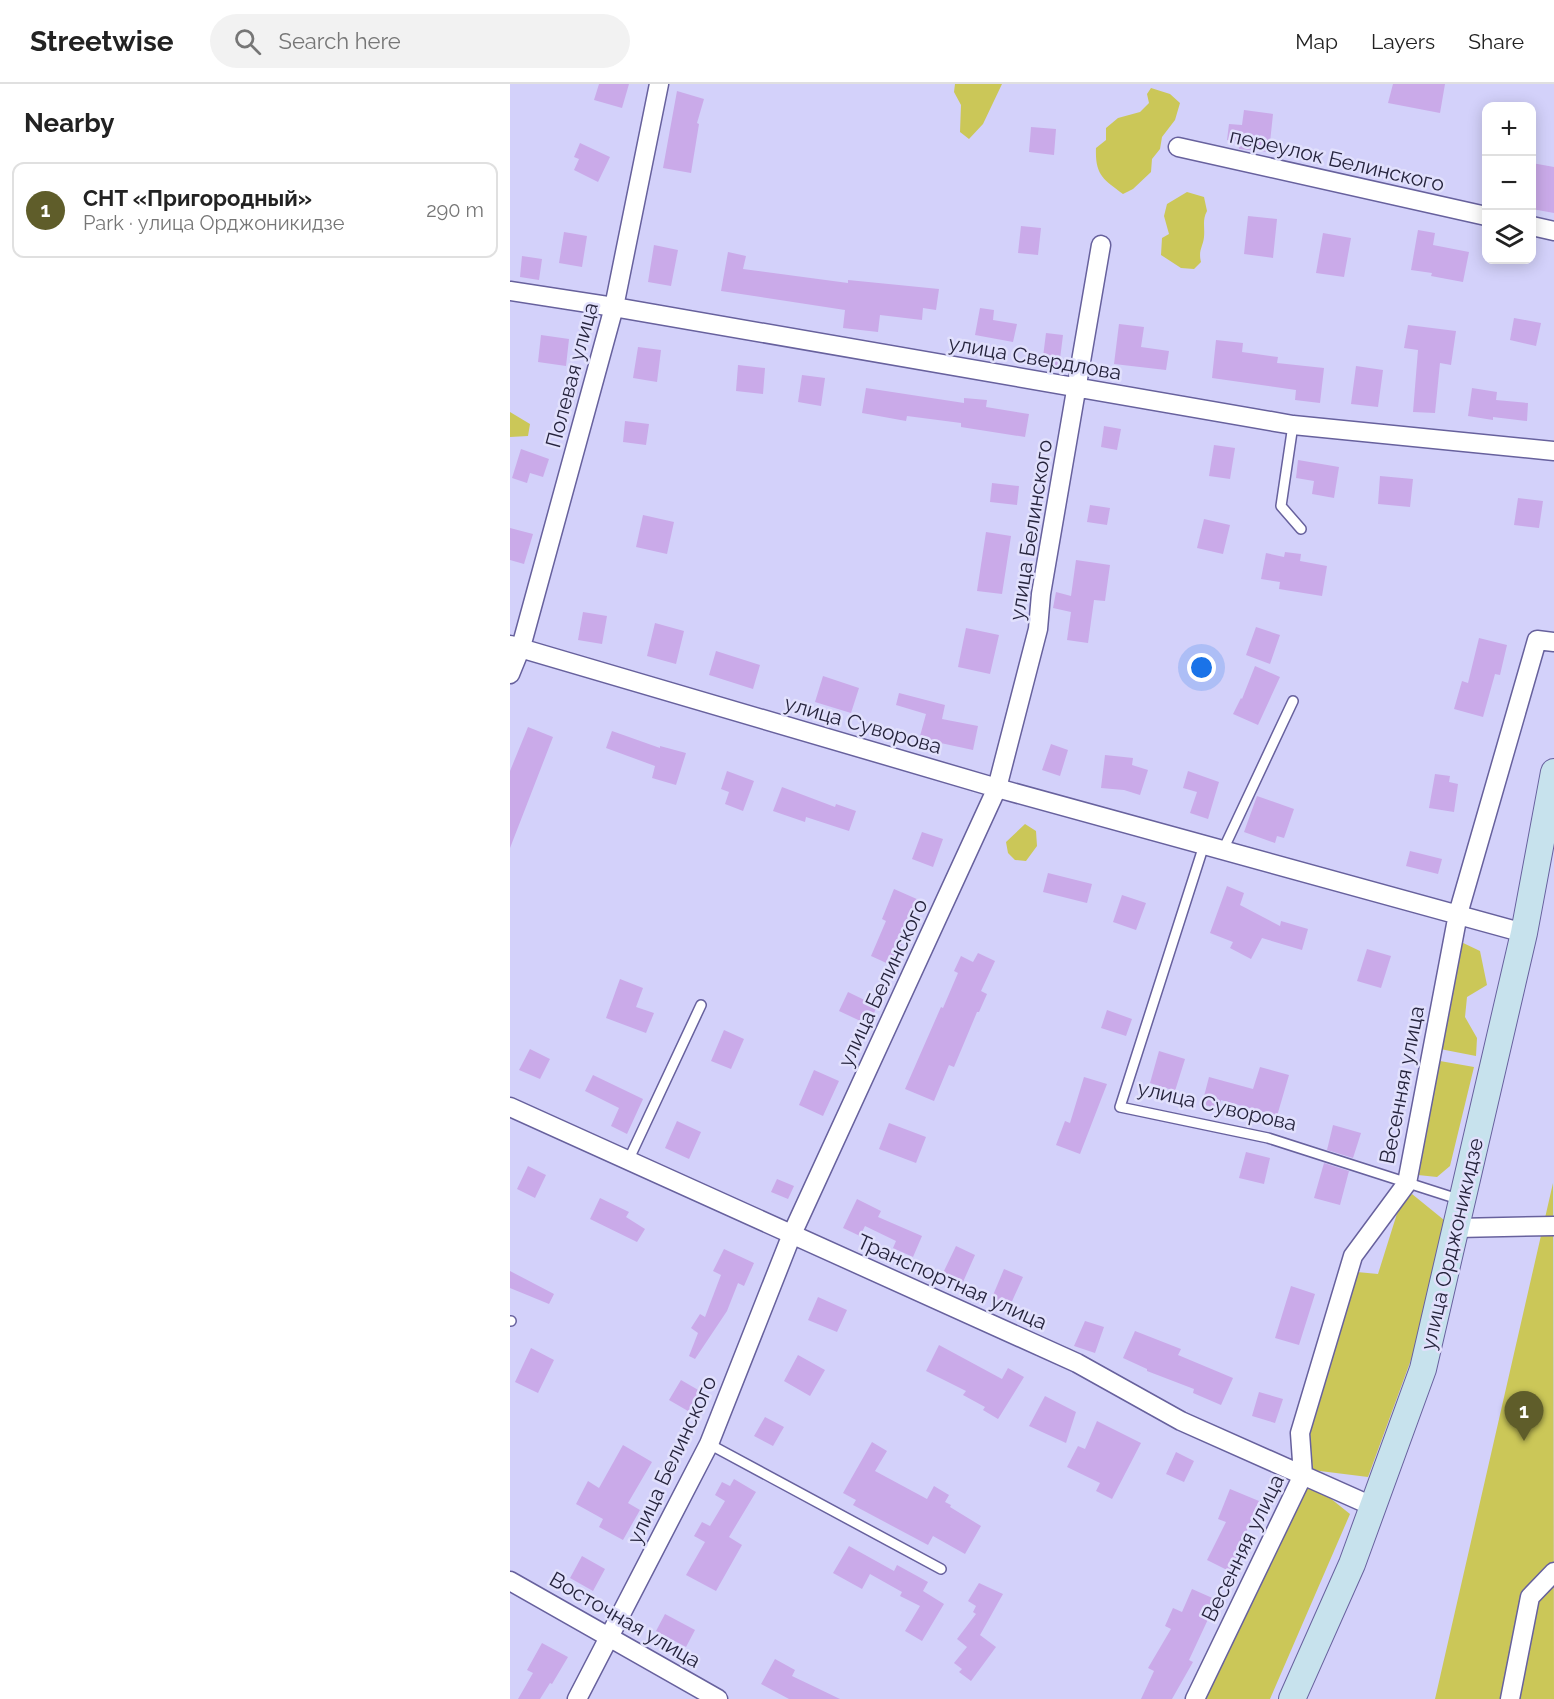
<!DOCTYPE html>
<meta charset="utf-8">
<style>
:root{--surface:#fff;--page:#f2f2f2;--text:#222;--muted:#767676;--line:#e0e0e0;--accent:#5f5d2a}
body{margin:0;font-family:Raleway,sans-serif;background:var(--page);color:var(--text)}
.controls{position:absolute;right:18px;top:18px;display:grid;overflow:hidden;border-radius:12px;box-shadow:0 3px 15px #0003}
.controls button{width:54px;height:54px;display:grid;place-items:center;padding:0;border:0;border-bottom:2px solid var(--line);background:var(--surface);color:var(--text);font:30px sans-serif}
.you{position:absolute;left:692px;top:584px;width:21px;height:21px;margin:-15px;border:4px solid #fff;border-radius:50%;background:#1a73e8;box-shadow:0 0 0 9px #1a73e833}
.badge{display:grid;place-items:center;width:39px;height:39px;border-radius:50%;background:var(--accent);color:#fff;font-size:20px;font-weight:700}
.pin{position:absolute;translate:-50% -50px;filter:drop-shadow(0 2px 3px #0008)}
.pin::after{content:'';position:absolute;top:32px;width:21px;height:18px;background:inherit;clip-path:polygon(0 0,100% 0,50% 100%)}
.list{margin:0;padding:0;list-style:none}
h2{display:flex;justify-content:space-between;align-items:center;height:78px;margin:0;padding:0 24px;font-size:26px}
h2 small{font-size:20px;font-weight:400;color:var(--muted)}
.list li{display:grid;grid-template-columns:39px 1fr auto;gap:18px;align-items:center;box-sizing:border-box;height:96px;margin:0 12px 12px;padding:0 12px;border:2px solid var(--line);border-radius:12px}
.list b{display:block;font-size:22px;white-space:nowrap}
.list p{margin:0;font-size:20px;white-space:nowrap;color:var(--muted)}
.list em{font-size:20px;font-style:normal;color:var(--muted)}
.icon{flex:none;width:33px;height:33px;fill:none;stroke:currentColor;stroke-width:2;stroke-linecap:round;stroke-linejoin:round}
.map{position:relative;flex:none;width:1044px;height:1615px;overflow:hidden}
header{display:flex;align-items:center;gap:36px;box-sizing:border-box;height:84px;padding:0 30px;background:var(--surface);border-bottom:2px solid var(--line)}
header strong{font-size:28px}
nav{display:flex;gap:33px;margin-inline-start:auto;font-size:21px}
.search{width:420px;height:54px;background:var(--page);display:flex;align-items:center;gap:15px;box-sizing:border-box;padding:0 21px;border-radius:33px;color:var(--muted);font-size:22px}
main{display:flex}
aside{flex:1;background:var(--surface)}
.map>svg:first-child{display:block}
</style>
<header>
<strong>Streetwise</strong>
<div class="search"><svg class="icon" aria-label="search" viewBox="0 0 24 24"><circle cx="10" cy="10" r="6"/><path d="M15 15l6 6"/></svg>Search here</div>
<nav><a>Map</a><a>Layers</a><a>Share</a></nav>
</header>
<main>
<aside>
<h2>Nearby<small></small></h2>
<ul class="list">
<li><span class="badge">1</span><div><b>СНТ «Пригородный»</b><p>Park · улица Орджоникидзе</p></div><em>290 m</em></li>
</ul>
</aside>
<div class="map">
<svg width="1044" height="1615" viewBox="0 0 1044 1615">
<rect width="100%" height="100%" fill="#d3d1fa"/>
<path fill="#cbc758" d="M 445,0 L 492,0 L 473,40 L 459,55 L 450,48 L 451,21 L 444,8 Z
M 641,4 L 660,10 L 670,19 L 665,36 L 652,53 L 650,65 L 642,75 L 641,88 L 623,105 L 613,110 C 593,95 585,91 586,64 L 596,56 L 596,44 L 608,34 L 630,28 L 639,19 L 637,10 Z
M 677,108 L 694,113 L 697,127 C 692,136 695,143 694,153 C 693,163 688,166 691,178 L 684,185 L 671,184 L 651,171 L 652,154 L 659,150 L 654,132 L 657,120 Z
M 0,328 L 20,340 L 18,352 L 0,353 Z
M 515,740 L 526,747 L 527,762 L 516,777 L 505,776 L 498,769 L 496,758 Z
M 949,857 L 970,867 L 977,901 L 957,913 L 955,933 L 967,954 L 966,972 L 930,965 Z
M 930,977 L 964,983 L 940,1082 L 927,1093 L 908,1091 Z
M 1043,1099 L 1044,1615 L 925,1615 Z
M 902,1110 L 934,1136 L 906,1262 L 858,1393 L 802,1386 L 797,1352 L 847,1188 L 868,1190 L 890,1120 Z
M 794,1402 L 820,1414 L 840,1430 L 760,1615 L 691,1615 Z"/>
<path fill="#caaae9" d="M 89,0 L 119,0 L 112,24 L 84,16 Z
M 883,0 L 935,0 L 930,29 L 878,19 Z
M 167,7 L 194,15 L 187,39 L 189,40 L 181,89 L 153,84 Z
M 734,26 L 763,30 L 759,68 L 729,65 L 730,57 L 717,56 L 719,40 L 732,41 Z
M 521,43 L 546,45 L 544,71 L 519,68 Z
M 70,59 L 100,73 L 88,98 L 64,86 L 69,75 L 64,73 Z
M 1022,79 L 1044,83 L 1044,129 L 1022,125 Z
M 738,132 L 767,135 L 763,174 L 734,170 Z
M 511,142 L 531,144 L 528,171 L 508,169 Z
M 908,146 L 925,149 L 923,161 L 959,168 L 953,198 L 921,192 L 922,189 L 901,186 Z
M 54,148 L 77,152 L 72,183 L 49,179 Z
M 813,149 L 841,154 L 834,193 L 806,189 Z
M 144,161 L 168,166 L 161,202 L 138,198 Z
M 218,168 L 236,172 L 233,185 L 338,199 L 338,196 L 429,205 L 426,226 L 413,224 L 412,236 L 370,231 L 368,248 L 333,244 L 335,226 L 211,207 Z
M 12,172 L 32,175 L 29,196 L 10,193 Z
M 470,224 L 484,226 L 483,236 L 507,240 L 503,258 L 465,251 Z
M 1004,234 L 1031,239 L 1026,262 L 1000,256 Z
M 609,240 L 634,243 L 631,263 L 659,267 L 656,286 L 604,280 Z
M 898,241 L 946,247 L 941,281 L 930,279 L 925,329 L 903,328 L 908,266 L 894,264 Z
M 536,249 L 553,251 L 549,283 L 532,281 Z
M 31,251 L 59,255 L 56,282 L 28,278 Z
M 706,256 L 733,259 L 732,268 L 768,273 L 767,279 L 814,284 L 810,319 L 785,316 L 786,306 L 702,294 Z
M 128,263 L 151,266 L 147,298 L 123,294 Z
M 228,281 L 255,284 L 253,310 L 226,307 Z
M 846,282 L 873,286 L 868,323 L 841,320 Z
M 292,291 L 315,294 L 311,322 L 288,318 Z
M 356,304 L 454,319 L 454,314 L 477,316 L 476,323 L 519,330 L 515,353 L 451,343 L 451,339 L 397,332 L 396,337 L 352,329 Z
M 962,304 L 987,308 L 986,316 L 1018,319 L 1017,337 L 983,333 L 983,336 L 958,332 Z
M 115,337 L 139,340 L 136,361 L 113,358 Z
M 594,342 L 611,345 L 607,366 L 591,363 Z
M 704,361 L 725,364 L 720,395 L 699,392 Z
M 11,365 L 39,375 L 33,393 L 20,389 L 17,399 L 2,394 Z
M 788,376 L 829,383 L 824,414 L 802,410 L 804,397 L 786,394 Z
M 870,392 L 903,395 L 900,423 L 868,420 Z
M 482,399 L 509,402 L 507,421 L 480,418 Z
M 1008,414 L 1033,417 L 1029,444 L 1004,441 Z
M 580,421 L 600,424 L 597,441 L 577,438 Z
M 133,431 L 164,438 L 157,470 L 126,463 Z
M 694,435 L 720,441 L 713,470 L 687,464 Z
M 0,444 L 23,450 L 14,480 L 0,476 Z
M 476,448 L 501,452 L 492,510 L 467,507 Z
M 775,468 L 791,470 L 790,477 L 817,482 L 812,512 L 769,505 L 770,498 L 751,495 L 756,469 L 774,473 Z
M 566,476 L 600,481 L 595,517 L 584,516 L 578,559 L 557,556 L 561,528 L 543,524 L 546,508 L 561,512 Z
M 73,528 L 97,532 L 92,560 L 68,556 Z
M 145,539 L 174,547 L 166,580 L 137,572 Z
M 746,543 L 770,551 L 760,580 L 736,571 Z
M 456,544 L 489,551 L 480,590 L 448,583 Z
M 969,554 L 997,561 L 990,591 L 985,590 L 973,633 L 944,625 L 952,597 L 958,599 Z
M 206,567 L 250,581 L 243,605 L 199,591 Z
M 745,582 L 770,593 L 748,641 L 723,630 L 731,614 L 732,615 Z
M 313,592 L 349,604 L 341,629 L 305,618 Z
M 389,609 L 435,621 L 432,635 L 468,642 L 463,666 L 426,658 L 424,667 L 407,663 L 416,630 L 386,621 Z
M 18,643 L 43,653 L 0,764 L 0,687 Z
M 102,647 L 150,664 L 150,662 L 176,669 L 166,701 L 142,694 L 145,682 L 96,664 Z
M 541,660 L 558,666 L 550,692 L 532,686 Z
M 595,671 L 623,674 L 622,681 L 638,686 L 630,711 L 614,706 L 591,704 Z
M 217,687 L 244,697 L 233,727 L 215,720 L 219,708 L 211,705 Z
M 678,687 L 709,698 L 698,735 L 680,729 L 687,708 L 673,704 Z
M 925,690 L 940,692 L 939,698 L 948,700 L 944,728 L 919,724 Z
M 272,703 L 325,723 L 326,720 L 346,727 L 339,747 L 296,733 L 295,738 L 263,727 Z
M 747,712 L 784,725 L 774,754 L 767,752 L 765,759 L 734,748 Z
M 412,748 L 433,755 L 423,783 L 402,775 Z
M 900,767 L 932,775 L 928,790 L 896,782 Z
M 538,789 L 582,800 L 577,819 L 533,808 Z
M 717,802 L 734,809 L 730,821 L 770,842 L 771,837 L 798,845 L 792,866 L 752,854 L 741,875 L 720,864 L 723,858 L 700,849 Z
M 384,805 L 409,816 L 383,882 L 361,872 L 376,837 L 372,835 Z
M 612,811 L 636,819 L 626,846 L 603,838 Z
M 857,865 L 881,872 L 871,904 L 847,897 Z
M 468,869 L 485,877 L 471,907 L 477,910 L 469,928 L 467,928 L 444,983 L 439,981 L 424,1017 L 395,1005 L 431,923 L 433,924 L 448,889 L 444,887 L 451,872 L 463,878 Z
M 110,895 L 133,904 L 126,923 L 144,929 L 136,949 L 96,934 Z
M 338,908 L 367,922 L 359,941 L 329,927 Z
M 597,926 L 622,935 L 616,952 L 591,944 Z
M 214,946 L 234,955 L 221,985 L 201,977 Z
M 20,965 L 40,975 L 30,995 L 9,986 Z
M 649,967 L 675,975 L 665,1007 L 640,999 Z
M 750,983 L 779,991 L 767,1032 L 711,1016 L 709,1025 L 692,1020 L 699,993 L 743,1005 Z
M 304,986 L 329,997 L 313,1032 L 289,1021 Z
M 83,991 L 133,1015 L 117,1050 L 101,1042 L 109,1024 L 75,1007 Z
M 574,993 L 597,1000 L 570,1070 L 546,1061 L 555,1037 L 560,1039 Z
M 167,1037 L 191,1048 L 179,1075 L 155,1064 Z
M 379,1039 L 416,1053 L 406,1079 L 369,1065 Z
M 823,1041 L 851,1049 L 843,1074 L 817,1066 Z
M 736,1068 L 760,1074 L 754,1100 L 729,1094 Z
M 814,1079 L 839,1087 L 830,1121 L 804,1114 Z
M 18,1082 L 36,1091 L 25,1114 L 7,1105 Z
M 267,1095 L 284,1102 L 278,1115 L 261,1108 Z
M 90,1114 L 119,1128 L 116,1133 L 135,1145 L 127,1158 L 80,1135 Z
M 347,1115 L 371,1127 L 368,1133 L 412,1152 L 403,1173 L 383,1164 L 386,1157 L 355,1142 L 350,1152 L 333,1144 Z
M 446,1162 L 465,1171 L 453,1198 L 433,1189 Z
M 214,1165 L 244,1179 L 234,1202 L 228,1199 L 217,1227 L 185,1275 L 179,1272 L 188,1249 L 181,1244 L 190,1230 L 195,1233 L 211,1191 L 203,1187 Z
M 494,1185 L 513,1193 L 499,1224 L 481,1216 Z
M 0,1187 L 44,1210 L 39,1220 L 0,1204 Z
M 781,1202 L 805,1210 L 789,1261 L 765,1254 Z
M 308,1213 L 337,1226 L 327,1248 L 298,1236 Z
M 575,1237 L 594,1243 L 585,1269 L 564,1262 Z
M 625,1247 L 671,1265 L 668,1271 L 723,1294 L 711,1321 L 683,1309 L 684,1305 L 637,1287 L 637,1285 L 613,1274 Z
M 429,1261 L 492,1295 L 498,1284 L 514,1293 L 488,1335 L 473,1326 L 475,1323 L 453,1311 L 456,1307 L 416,1287 Z
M 21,1264 L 44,1276 L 28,1309 L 5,1298 Z
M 288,1271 L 315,1286 L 300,1312 L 274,1297 Z
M 171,1296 L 190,1307 L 178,1327 L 159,1316 Z
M 749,1308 L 773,1315 L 765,1339 L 742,1332 Z
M 535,1312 L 566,1328 L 556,1359 L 519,1342 Z
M 255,1333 L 274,1343 L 263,1362 L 244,1352 Z
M 587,1337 L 631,1359 L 602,1415 L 586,1407 L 590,1399 L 557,1383 L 568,1362 L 575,1365 Z
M 362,1358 L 377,1367 L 365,1387 L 417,1415 L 424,1402 L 439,1411 L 435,1418 L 441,1421 L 440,1423 L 471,1442 L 455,1470 L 423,1452 L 418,1461 L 343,1421 L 346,1416 L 333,1409 Z
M 113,1361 L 142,1378 L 118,1419 L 130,1426 L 113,1456 L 89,1443 L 93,1435 L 66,1420 L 78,1397 L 89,1404 Z
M 666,1368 L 684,1377 L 674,1398 L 656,1390 Z
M 224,1395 L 246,1408 L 219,1453 L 232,1461 L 206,1507 L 176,1491 L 195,1458 L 184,1452 L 192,1438 L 200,1442 L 215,1417 L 205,1411 L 212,1398 L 220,1402 Z
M 720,1405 L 749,1417 L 728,1467 L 730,1469 L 721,1488 L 697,1476 L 716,1438 L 708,1435 Z
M 339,1462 L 384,1487 L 387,1481 L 418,1498 L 413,1507 L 434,1520 L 412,1557 L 395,1547 L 410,1522 L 390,1512 L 392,1508 L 360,1490 L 352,1505 L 323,1489 Z
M 72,1472 L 95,1485 L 83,1507 L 60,1494 Z
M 469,1499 L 493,1510 L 470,1551 L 486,1563 L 461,1597 L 449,1588 L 452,1585 L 444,1579 L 457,1563 L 447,1555 L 466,1530 L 463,1528 L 466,1522 L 458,1517 Z
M 682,1505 L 707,1516 L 679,1576 L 683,1578 L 662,1615 L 631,1615 L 644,1587 L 638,1584 L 661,1545 L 655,1542 L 663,1524 L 672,1528 Z
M 155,1530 L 185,1546 L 176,1563 L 146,1547 Z
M 32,1559 L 58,1573 L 42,1600 L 40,1599 L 30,1615 L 8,1615 L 23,1589 L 17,1586 Z
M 265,1575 L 285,1586 L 282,1592 L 330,1615 L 279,1615 L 251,1600 Z"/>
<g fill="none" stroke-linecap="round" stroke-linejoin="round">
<g stroke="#67619d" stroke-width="12">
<path id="service" d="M 783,341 L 771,422 L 791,445
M 694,761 L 610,1023 L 758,1054 L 951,1116
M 713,766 L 783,617
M 118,1077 L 191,921
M 0,1237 L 1,1237
M 199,1360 L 431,1485"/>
</g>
<g stroke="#67619d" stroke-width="21">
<path id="minor" d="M 668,63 L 976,132
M 1022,142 L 1044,147
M 0,207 L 104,223 L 783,341 L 1044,367
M 0,561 L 487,704 L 1014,849
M 0,590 L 11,563 L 104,223 L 149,0
M 0,1023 L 567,1279 L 671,1337 L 862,1422
M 947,1144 L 1044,1142
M 0,1497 L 208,1615
M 67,1615 L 199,1360 L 282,1150 L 487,704 L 528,545 L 531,510 L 591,161
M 685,1615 L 793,1391 L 790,1349 L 843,1172 L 897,1099 L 948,830 L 1027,556 L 1044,558
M 1000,1615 L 1020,1513 L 1044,1488"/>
</g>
<g stroke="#67619d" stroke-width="28">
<path id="secondary" d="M 782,1615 L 842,1480 L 913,1285 L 1014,849 L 1044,688"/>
</g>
<use href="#service" stroke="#fff" stroke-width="9"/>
<use href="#minor" stroke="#fff" stroke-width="18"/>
<use href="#secondary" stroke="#c7e2ed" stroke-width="26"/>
</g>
<g text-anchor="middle" stroke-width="5" stroke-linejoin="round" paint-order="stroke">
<g font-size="21" fill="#26243d" stroke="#e1e0fc">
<text transform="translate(827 76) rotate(13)" y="7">переулок Белинского</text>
<text transform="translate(525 274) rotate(10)" y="7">улица Свердлова</text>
<text transform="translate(62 291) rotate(-75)" y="7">Полевая улица</text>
<text transform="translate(521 446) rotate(-81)" y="7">улица Белинского</text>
<text transform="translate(353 641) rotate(16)" y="7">улица Суворова</text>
<text transform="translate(373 899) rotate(-65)" y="7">улица Белинского</text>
<text transform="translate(892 1001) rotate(-79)" y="7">Весенняя улица</text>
<text transform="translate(707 1022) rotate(13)" y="7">улица Суворова</text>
<text transform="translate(942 1160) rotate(-77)" y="7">улица Орджоникидзе</text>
<text transform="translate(442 1198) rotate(24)" y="7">Транспортная улица</text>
<text transform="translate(162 1376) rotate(-65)" y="7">улица Белинского</text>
<text transform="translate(733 1464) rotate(-64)" y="7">Весенняя улица</text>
<text transform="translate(115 1536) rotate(30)" y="7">Восточная улица</text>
</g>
</g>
</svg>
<div class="controls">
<button>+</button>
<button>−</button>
<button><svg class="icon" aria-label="layers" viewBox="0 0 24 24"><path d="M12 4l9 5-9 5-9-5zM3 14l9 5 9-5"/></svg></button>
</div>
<div class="you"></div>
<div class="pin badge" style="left:1014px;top:1357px">1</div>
</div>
</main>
